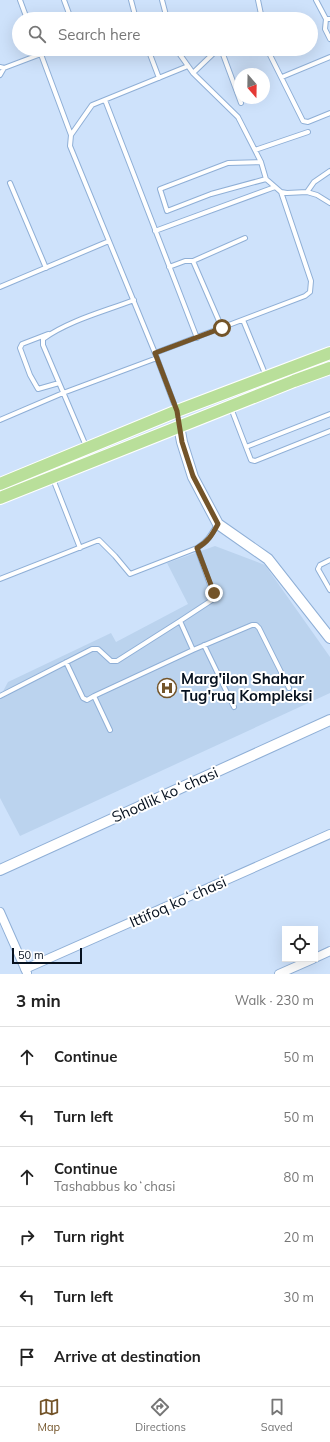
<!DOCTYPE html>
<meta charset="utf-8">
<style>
:root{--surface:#fff;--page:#f6f6f6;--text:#222;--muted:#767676;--line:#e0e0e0;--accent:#735429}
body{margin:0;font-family:Mulish,sans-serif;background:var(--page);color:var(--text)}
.controls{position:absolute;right:12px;bottom:12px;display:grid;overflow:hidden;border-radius:0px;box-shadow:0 4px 16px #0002}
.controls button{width:36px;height:36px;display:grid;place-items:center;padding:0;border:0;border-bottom:1px solid var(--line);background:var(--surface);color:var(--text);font:20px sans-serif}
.compass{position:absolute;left:234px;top:68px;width:36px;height:36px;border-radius:50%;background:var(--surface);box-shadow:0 4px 16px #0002;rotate:160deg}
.scale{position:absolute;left:12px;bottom:10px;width:70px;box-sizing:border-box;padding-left:4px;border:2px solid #06111f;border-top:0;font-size:11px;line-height:14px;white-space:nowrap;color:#06111f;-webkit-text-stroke:3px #fff;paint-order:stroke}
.stop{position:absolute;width:12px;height:12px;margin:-9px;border:3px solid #735429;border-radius:50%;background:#fff}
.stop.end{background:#735429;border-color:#fff;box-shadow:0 1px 4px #0008}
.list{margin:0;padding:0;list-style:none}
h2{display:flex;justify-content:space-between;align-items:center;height:52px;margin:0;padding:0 16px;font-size:17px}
h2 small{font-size:13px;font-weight:400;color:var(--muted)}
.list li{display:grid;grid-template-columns:26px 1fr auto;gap:12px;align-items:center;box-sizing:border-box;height:60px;padding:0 16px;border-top:1px solid var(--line)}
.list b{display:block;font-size:15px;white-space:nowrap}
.list p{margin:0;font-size:13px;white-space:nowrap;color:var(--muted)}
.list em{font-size:13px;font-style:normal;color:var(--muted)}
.icon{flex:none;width:22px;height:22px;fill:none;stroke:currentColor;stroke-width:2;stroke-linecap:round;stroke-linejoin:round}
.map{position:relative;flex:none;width:330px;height:974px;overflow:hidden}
.search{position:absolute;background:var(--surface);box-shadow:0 4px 16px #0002;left:12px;right:12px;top:12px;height:44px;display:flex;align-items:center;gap:10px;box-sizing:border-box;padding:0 14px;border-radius:22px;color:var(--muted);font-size:15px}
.sheet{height:412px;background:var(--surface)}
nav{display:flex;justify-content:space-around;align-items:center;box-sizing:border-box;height:56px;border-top:1px solid var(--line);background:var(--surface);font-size:11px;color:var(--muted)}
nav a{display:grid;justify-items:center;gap:2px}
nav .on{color:var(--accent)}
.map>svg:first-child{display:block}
</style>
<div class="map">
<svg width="330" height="974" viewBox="0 0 330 974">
<rect width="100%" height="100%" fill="#cee2fb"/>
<path fill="#bbd3ee" d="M 215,546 L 265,565 L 330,657 L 330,693 L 20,836 L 0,798 L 0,697 L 8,682 L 111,633 L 116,642 L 188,604 L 167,563 Z"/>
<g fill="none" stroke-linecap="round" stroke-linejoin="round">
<g stroke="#8fafd6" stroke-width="6">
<path id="service" d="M 20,0 L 27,19
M 64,0 L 71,19
M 131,0 L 136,19
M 162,0 L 167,19
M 258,0 L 262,19
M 316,0 L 326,19
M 38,19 L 42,17
M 330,19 L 326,19 L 325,29 L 330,39
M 39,49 L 71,135
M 91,49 C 95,55 102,51 107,49
M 148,49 L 159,78
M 176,49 L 193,73 L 238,117 L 261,162 L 266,179 L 281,192 L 287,193 L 307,192 L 317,195 L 330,203
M 221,49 L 241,103
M 267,49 L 303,121 L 308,122 L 330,113
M 0,67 L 4,68 L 41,54
M 193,73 L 218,49
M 0,75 L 4,68
M 282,77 L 330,57
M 105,100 L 197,338
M 255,150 L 308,132
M 261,162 L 228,163 L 160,189 L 167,211 L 211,194 L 266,179
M 10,183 L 46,268
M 307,192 L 314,182 L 330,171
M 155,231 L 275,187
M 193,261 L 245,238
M 169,267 L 185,261 L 193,261 L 222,328
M 0,287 L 109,241
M 243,320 L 266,376
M 48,334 L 22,344 L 20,348 L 30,375 L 38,389 L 59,383
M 155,353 L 305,296 L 310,292 L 311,281 L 281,192
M 231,408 L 246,447 L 330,414
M 176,409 L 155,353 L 70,146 L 71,135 L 92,105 L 188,66
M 0,420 L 63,393 L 157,358
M 86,446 L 43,345 L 43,339 C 70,320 103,312 134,300
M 246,447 L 251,460 L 255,461 L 330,431
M 53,479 L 80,548
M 217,525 C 211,535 207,542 197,548 L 214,596 L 212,600 L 180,621 L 193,650 L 252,625 L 256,625 L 259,628 L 289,688
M 330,560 L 320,565 L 318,569 L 330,590
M 0,579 L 99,540 L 115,556 L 130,574 L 197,548
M 204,645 L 234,707
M 66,662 L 83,698 L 87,700 L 94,696
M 0,696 L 92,649 L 98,649 L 111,661 L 117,661 L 180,621
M 110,730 L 94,696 L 193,650"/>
</g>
<g stroke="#8fafd6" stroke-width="10">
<path id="minor" d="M 0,912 L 27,973
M 315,958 L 330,951
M 25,969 L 330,834
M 279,974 L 313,959"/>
</g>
<g stroke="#8fafd6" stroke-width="12">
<path id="tertiary" d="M 179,426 L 182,442 L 193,477 L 218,524 L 268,559 L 330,638
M 0,870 L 330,720"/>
</g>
<g stroke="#fff" stroke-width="14">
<path id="primary" d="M 0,484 L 177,411 L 330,353
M 0,498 L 294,381 L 330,368"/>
</g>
<use href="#service" stroke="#fff" stroke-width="4"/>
<use href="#minor" stroke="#fff" stroke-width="8"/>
<use href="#tertiary" stroke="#fff" stroke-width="10"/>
<use href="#primary" stroke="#b9df9a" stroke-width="12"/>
</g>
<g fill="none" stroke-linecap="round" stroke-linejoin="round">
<path stroke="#735429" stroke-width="5" d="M 214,593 L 197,548 C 208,542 212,535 218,524 L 193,476 L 182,442 L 177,411 L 155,353 L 222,328"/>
</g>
<defs>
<g id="hospital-ring" transform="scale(1)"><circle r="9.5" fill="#fff" stroke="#735429" stroke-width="1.5"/><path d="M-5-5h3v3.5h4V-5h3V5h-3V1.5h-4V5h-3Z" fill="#735429"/></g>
</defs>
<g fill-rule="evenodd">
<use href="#hospital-ring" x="167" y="688"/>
</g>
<g text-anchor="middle" stroke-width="4" stroke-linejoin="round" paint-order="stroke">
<g font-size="15" font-weight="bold" fill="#06111f" stroke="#fff" text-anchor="start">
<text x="181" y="684">Marg'ilon Shahar<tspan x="181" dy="17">Tug'ruq Kompleksi</tspan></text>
</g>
<g font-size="15" fill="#06111f" stroke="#fff">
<text transform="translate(165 795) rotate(-24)" y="5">Shodlik koʻchasi</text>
<text transform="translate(178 902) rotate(-24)" y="5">Ittifoq koʻchasi</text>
</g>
</g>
</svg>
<div class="controls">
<button><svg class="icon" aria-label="locate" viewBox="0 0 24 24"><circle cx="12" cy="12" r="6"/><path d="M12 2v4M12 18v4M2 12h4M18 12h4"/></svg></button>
</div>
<svg class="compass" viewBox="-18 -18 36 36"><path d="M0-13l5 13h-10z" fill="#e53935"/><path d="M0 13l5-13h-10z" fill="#767676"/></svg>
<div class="scale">50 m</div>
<div class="stop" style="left:222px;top:328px"></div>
<div class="stop end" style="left:214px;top:593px"></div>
<div class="search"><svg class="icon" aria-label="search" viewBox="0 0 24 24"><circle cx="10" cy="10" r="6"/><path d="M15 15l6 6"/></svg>Search here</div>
</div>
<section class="sheet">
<h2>3 min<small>Walk · 230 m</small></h2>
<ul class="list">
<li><svg class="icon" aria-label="ahead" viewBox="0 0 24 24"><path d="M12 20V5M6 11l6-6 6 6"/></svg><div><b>Continue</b></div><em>50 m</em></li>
<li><svg class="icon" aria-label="left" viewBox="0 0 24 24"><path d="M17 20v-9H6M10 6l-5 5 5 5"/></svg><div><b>Turn left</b></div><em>50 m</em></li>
<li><svg class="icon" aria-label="ahead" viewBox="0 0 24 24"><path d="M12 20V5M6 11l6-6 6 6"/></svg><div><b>Continue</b><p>Tashabbus koʻchasi</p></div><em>80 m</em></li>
<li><svg class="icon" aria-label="right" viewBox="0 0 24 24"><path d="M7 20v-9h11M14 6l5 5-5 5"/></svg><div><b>Turn right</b></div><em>20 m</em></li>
<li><svg class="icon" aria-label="left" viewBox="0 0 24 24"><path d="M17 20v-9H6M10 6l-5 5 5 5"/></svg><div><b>Turn left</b></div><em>30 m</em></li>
<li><svg class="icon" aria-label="arrive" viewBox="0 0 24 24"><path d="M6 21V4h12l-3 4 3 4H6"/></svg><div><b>Arrive at destination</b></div></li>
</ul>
</section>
<nav>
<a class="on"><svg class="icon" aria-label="map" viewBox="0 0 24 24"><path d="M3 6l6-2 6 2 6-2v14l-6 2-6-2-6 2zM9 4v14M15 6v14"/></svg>Map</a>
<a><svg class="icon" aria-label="directions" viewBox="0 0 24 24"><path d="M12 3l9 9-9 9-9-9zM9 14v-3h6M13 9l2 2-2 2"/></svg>Directions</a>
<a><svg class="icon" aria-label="saved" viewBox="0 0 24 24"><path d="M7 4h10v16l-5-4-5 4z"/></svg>Saved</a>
</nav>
